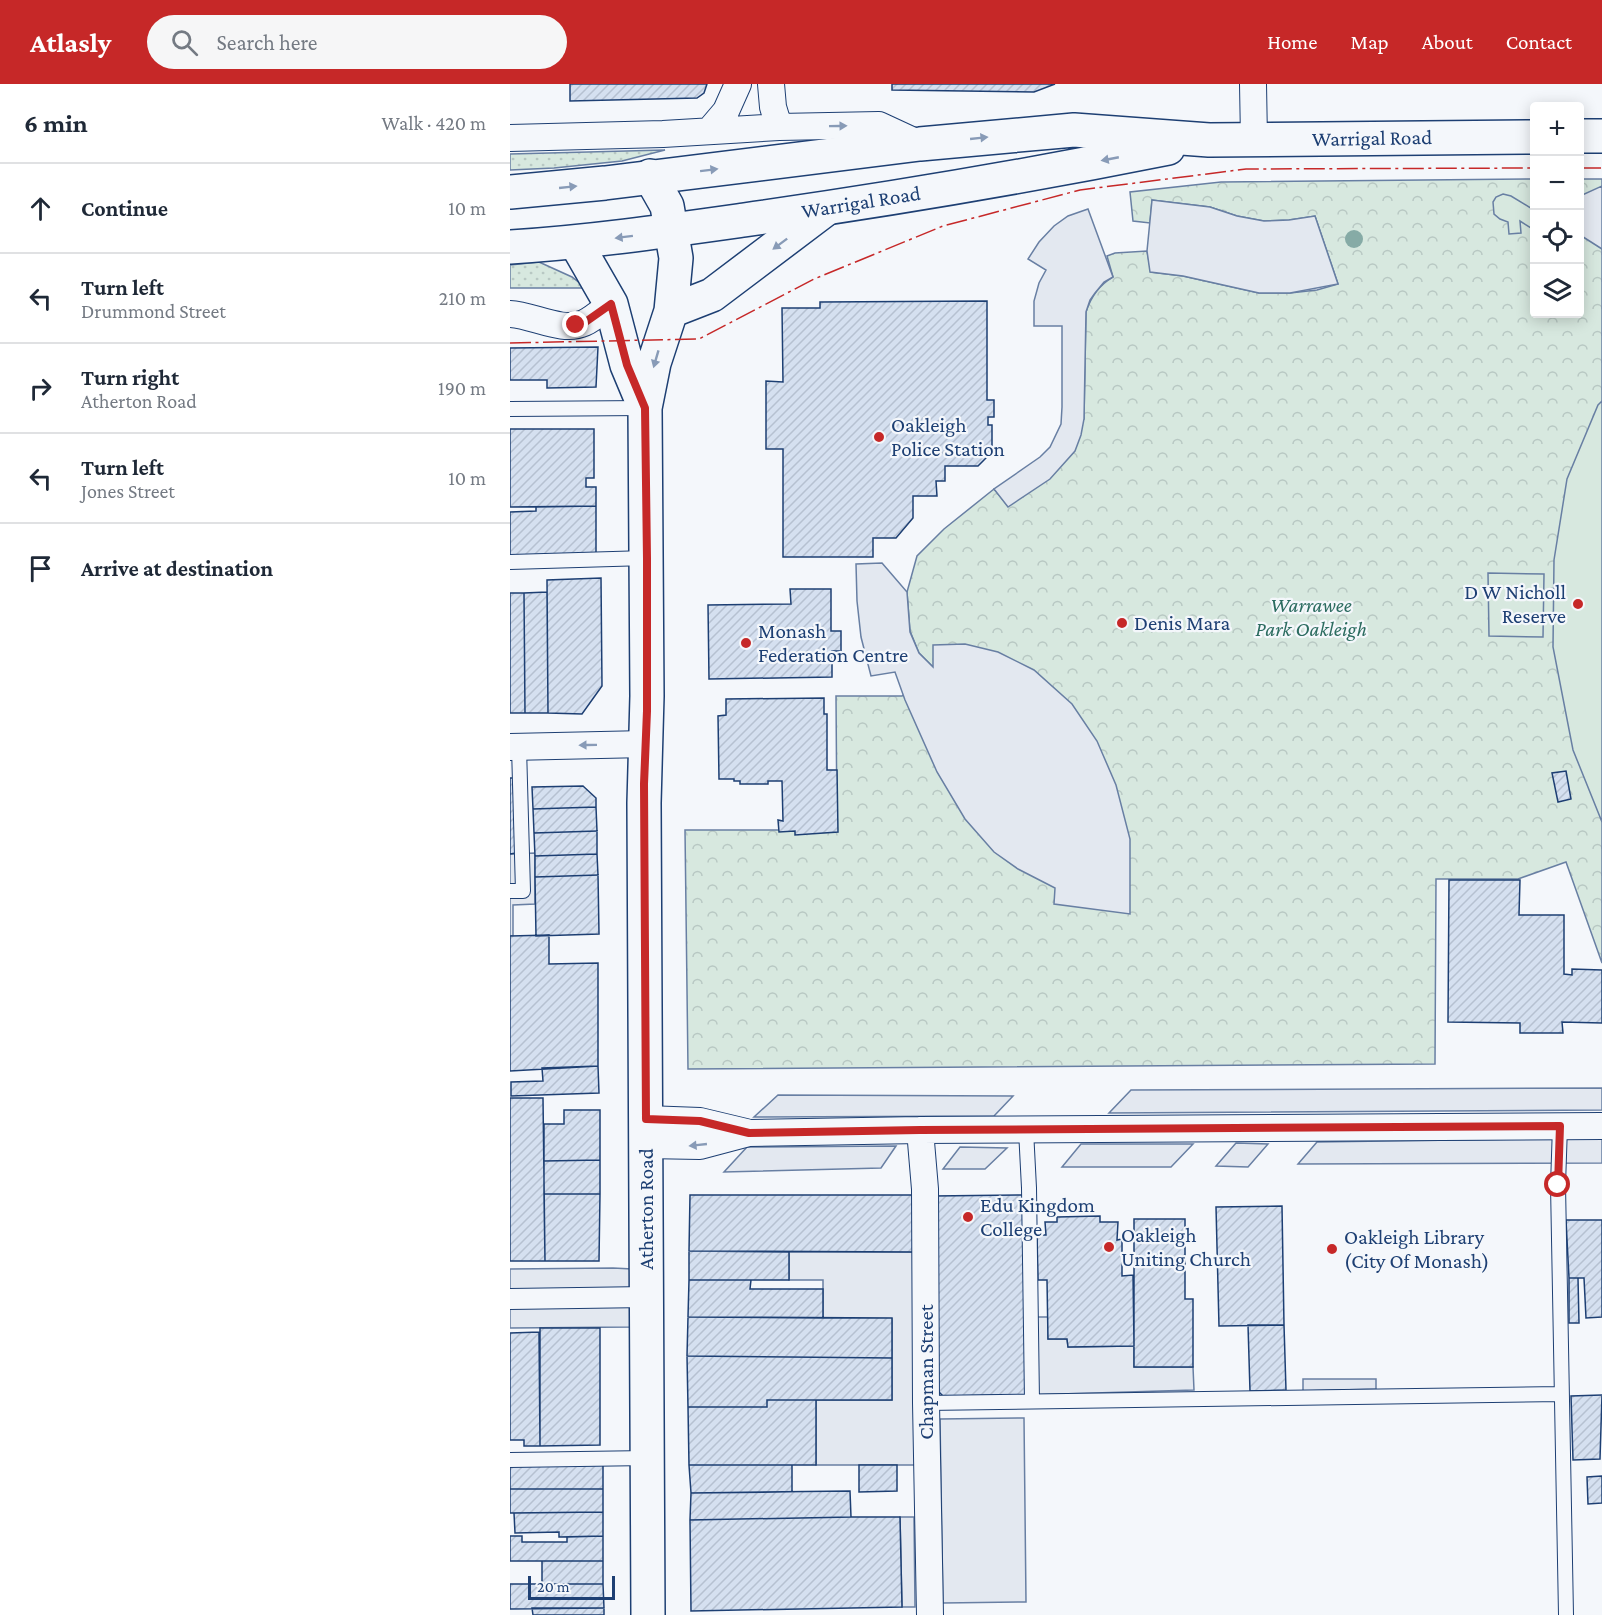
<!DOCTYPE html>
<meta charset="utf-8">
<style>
:root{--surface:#fff;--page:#f6f6f7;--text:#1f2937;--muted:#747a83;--line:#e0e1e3;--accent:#c62828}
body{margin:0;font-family:"Crimson Pro",serif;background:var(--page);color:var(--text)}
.controls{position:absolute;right:18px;top:18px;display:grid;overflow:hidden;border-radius:6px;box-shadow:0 3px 15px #0003}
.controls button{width:54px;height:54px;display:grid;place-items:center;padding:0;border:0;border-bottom:2px solid var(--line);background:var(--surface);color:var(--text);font:30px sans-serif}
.scale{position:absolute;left:18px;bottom:15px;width:87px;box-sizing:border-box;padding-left:6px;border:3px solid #1d3f73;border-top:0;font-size:16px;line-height:21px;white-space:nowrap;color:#1d3f73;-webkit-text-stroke:4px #f4f7fb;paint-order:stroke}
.stop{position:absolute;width:18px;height:18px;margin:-14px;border:4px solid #c62828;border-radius:50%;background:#fff}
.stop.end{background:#c62828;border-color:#fff;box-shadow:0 2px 6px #0008}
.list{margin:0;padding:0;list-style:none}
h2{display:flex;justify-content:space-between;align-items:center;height:78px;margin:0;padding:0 24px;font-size:26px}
h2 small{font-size:20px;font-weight:400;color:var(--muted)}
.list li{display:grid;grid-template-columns:39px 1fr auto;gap:18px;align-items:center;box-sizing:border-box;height:90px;padding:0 24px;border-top:2px solid var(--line)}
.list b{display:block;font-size:22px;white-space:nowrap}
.list p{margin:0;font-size:20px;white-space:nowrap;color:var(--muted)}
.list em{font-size:20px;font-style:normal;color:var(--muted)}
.icon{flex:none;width:33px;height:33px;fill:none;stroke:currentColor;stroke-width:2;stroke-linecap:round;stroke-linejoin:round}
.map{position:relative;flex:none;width:1092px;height:1531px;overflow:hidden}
header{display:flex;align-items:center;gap:36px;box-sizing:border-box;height:84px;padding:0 30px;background:var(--accent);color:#fff}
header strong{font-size:28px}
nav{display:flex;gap:33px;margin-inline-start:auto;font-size:21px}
.search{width:420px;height:54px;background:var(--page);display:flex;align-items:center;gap:15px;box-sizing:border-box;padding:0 21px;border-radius:33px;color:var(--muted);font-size:22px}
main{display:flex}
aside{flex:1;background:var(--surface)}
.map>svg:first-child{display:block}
</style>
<header>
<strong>Atlasly</strong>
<div class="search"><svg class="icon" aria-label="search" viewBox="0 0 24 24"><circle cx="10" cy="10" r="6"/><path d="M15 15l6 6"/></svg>Search here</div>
<nav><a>Home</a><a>Map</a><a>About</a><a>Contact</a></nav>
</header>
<main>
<aside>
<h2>6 min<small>Walk · 420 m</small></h2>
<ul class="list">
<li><svg class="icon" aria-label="ahead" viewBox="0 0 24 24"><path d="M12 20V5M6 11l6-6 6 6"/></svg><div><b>Continue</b></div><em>10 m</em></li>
<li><svg class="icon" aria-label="left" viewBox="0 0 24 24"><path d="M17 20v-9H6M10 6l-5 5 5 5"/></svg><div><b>Turn left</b><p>Drummond Street</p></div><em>210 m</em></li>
<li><svg class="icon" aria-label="right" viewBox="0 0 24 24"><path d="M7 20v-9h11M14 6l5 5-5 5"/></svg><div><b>Turn right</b><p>Atherton Road</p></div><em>190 m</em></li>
<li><svg class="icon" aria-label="left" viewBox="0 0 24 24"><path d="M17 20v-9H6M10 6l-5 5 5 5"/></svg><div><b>Turn left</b><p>Jones Street</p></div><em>10 m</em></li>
<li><svg class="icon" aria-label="arrive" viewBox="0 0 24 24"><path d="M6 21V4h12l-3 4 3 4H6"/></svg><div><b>Arrive at destination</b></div></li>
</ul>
</aside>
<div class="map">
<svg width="1092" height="1531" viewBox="0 0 1092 1531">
<defs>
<pattern id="grass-dots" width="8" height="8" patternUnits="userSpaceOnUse" patternTransform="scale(1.5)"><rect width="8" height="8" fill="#d7e8df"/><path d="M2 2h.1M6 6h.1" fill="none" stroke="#b8c8c3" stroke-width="1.8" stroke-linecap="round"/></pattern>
<pattern id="park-crowns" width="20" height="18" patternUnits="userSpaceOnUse" patternTransform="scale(1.5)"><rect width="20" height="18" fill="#d7e8df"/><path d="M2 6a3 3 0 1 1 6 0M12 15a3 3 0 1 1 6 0" fill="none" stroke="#b8c8c3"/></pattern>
<pattern id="building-hatch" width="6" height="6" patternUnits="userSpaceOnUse" patternTransform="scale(1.5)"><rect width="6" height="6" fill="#d5e0f0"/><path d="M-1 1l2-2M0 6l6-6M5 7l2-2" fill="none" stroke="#b6c1d1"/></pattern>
</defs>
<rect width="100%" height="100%" fill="#f4f7fb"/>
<path fill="url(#grass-dots)" stroke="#687fa3" stroke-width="1.5" d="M 155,66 L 112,77 L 44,84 L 0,86 L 0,70 Z
M 29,178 L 62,193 L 76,204 L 0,204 L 0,181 Z"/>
<path fill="url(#park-crowns)" stroke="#687fa3" stroke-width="1.5" d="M 1024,95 L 1024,230 L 1070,230 L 1070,95 L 1092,95 L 1092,879 L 1056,778 L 1008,795 L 926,795 L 925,980 L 178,985 L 175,746 L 327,746 L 326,612 L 392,612 L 424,584 L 409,569 L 400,547 L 397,508 L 407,472 L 434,445 L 484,405 L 498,422 L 574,335 L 576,228 C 581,212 589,201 603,193 L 597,172 L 605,169 L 637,167 L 641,188 L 673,192 L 749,209 L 780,209 L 807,206 L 828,200 L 805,132 L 779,136 L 754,137 L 727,132 L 700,123 L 642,116 L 640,139 L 623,137 L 620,108 L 711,98 Z"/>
<path fill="#d7e8df" stroke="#687fa3" stroke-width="1.5" d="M 993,110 L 1001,112 L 1024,126 L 1024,146 L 1010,137 L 1011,149 L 999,150 L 998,138 L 990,135 L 984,130 L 983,118 L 986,113 Z
M 1092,317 L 1092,738 L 1063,666 L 1043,563 L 1044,476 L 1057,395 L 1088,321 Z
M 978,489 L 1034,490 L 1033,553 L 979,552 Z"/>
<path fill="#e3e8f0" stroke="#687fa3" stroke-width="1.5" d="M 1092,102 L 1092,165 L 1070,151 L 1070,112 Z
M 642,116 L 700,123 L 727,132 L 754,137 L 779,136 L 805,132 L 828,200 L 780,209 L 749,209 L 673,192 L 640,188 L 637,167 Z
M 578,125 L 603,193 L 594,198 L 585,209 L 580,216 L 576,228 L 574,335 L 571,351 L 565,367 L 540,395 L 498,423 L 484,405 L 530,373 L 540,363 L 551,340 L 552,323 L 552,242 L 524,242 L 524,217 L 529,199 L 536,186 L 518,175 L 529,158 L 544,142 L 558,132 Z
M 372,479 L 397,508 L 400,548 L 409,569 L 423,583 L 423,561 L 455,560 L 488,568 L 524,586 L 562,620 L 587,657 L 606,701 L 620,755 L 620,830 L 544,820 L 545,804 L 508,785 L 484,768 L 455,735 L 427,688 L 395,616 L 385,588 L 361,592 L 351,553 L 347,517 L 346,480 Z
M 25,769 L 25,820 L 3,821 L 3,852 L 0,852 L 0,770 Z
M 1092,1004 L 1092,1026 L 599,1029 L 621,1006 Z
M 268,1011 L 503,1012 L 484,1032 L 244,1033 Z
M 1092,1054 L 1092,1079 L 788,1080 L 807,1058 Z
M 726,1059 L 758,1060 L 738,1083 L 706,1082 Z
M 571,1060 L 683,1060 L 661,1083 L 552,1083 Z
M 386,1062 L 371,1084 L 214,1088 L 237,1063 Z
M 450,1063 L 497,1064 L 475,1085 L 433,1085 Z
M 279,1168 L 409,1168 L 408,1381 L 306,1381 L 306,1316 L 382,1316 L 382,1235 L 313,1234 L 313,1196 L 279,1196 Z
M 103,1184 L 122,1185 L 122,1243 L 0,1244 L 0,1185 Z
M 516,1233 L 538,1233 L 538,1255 L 557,1255 L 558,1263 L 624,1262 L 624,1283 L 683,1283 L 684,1306 L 517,1311 Z
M 793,1295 L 866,1295 L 866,1305 L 793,1307 Z
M 514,1334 L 516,1518 L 433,1519 L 430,1335 Z
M 390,1433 L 404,1433 L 405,1523 L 392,1523 Z"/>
<path fill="url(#building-hatch)" stroke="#1d3f73" stroke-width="1.5" d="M 60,0 L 197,0 L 194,9 L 187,14 L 60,17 Z
M 382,0 L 545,0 L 524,8 L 382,6 Z
M 477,217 L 477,316 L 484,316 L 484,333 L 478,333 L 478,341 L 482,341 L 482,368 L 468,382 L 435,382 L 435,397 L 426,397 L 427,412 L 403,412 L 403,434 L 386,454 L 363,454 L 363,473 L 273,473 L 273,365 L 256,365 L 256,297 L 273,298 L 272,224 L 310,224 L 310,218 Z
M 88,263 L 86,303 L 37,304 L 37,296 L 0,296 L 0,264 Z
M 0,345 L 84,345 L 84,394 L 76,394 L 76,403 L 86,403 L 86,422 L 0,423 Z
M 86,422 L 86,471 L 0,473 L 0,428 L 26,427 L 26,423 Z
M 91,494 L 92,602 L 72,630 L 38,629 L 37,496 Z
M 280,505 L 321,505 L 321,547 L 331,547 L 331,567 L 322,567 L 322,593 L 199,595 L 198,521 L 281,520 Z
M 37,508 L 38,629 L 15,629 L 14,509 Z
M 0,509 L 14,509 L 15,629 L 0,629 Z
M 314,614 L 314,630 L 317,630 L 317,686 L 327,686 L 328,748 L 285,751 L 285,747 L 269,748 L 268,736 L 273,737 L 272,697 L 258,697 L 258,700 L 230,700 L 230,697 L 224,697 L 224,695 L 209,695 L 208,632 L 216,631 L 216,615 Z
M 1056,687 L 1061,715 L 1048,718 L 1042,689 Z
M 0,694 L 3,694 L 6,769 L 0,770 Z
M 73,702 L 86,714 L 86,723 L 23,725 L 22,703 Z
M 86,723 L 87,747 L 24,749 L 23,725 Z
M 87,747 L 87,770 L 25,772 L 24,749 Z
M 87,770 L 88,791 L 25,793 L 25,772 Z
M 88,791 L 89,850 L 26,852 L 25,793 Z
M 939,796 L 1010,796 L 1009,831 L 1054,831 L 1054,890 L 1062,891 L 1062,885 L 1092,886 L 1092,939 L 1052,938 L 1053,949 L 1010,949 L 1010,939 L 938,938 Z
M 39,851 L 39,880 L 88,879 L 88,982 L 0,987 L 0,852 Z
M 88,982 L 89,1009 L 1,1012 L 1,998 L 33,997 L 32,984 Z
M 0,1014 L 33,1014 L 35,1177 L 0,1177 Z
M 54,1026 L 90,1026 L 90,1076 L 34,1077 L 34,1040 L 54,1040 Z
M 90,1076 L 90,1110 L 34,1110 L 34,1077 Z
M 34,1110 L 90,1110 L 89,1177 L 35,1177 Z
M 180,1111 L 409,1111 L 409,1168 L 179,1167 Z
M 513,1111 L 517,1311 L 433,1312 L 427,1306 L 423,1112 Z
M 772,1122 L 774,1241 L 709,1242 L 706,1123 Z
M 590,1132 L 590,1138 L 608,1138 L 607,1156 L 612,1155 L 612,1192 L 623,1191 L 624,1262 L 558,1263 L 557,1255 L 538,1255 L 537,1196 L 528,1196 L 527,1151 L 536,1151 L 535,1138 L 547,1138 L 547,1133 Z
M 624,1135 L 675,1135 L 675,1215 L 683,1215 L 683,1283 L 624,1283 Z
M 1056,1136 L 1092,1136 L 1092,1233 L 1076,1234 L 1074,1194 L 1059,1194 Z
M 179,1167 L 279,1168 L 279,1196 L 179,1196 Z
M 1059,1194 L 1068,1194 L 1069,1239 L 1059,1239 Z
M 179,1196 L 241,1196 L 240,1205 L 313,1205 L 313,1234 L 178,1233 Z
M 178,1233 L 382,1234 L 382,1274 L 177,1272 Z
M 738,1241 L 774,1241 L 776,1306 L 740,1307 Z
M 30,1244 L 90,1244 L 90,1361 L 30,1362 Z
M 29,1248 L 30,1362 L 14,1362 L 14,1356 L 0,1356 L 0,1249 Z
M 177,1272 L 382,1274 L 382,1316 L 257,1316 L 257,1323 L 178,1323 Z
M 1092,1311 L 1090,1375 L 1063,1376 L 1061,1312 Z
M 257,1316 L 306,1316 L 306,1381 L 179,1381 L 178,1323 L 257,1323 Z
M 0,1380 L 93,1380 L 93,1405 L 0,1405 Z
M 179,1381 L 282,1381 L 282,1408 L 181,1409 Z
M 349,1381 L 387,1381 L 387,1407 L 349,1408 Z
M 1092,1392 L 1092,1419 L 1078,1420 L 1077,1393 Z
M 0,1405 L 93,1405 L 93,1428 L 0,1429 Z
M 340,1407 L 341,1433 L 180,1436 L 181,1409 Z
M 93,1428 L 93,1452 L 49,1453 L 49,1448 L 5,1449 L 4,1429 Z
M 341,1433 L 390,1433 L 392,1523 L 181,1527 L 180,1436 Z
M 0,1452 L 12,1452 L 12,1458 L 57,1458 L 57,1453 L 93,1452 L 93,1477 L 0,1477 Z
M 32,1477 L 93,1477 L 93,1500 L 32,1500 Z
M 0,1500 L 93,1500 L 94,1524 L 0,1525 Z
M 22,1524 L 94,1524 L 94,1531 L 23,1531 Z"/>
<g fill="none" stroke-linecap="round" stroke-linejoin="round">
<g stroke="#1d3f73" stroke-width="16">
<path id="service" d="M 0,325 L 135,324
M 0,478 L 137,474
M 0,807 L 13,807 L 9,663
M 1050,1042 L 1048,1101 L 1056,1531
M 516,1046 L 519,1104 L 522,1317
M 416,1319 L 1051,1310
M 0,1376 L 139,1374"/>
</g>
<g stroke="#1d3f73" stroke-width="22">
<path id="pedestrian" d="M 0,1215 L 137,1213"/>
</g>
<g stroke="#1d3f73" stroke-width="28">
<path id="minor" d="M 261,0 L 263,23 L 269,43
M 743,0 L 744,55
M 199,47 L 216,27 L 228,0
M 0,54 L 153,50 L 269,43 L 369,41 L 410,60
M 0,230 C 23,231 52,249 74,239 C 83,235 93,226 101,220
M 0,663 L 136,660
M 136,1035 L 190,1037 L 236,1048
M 410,1046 L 415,1105 L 416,1319 L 420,1531
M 136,1061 L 190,1062 L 239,1049 L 410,1046 L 1092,1042"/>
</g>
<g stroke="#1d3f73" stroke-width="36">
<path id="tertiary" d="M 66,159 L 101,220 L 117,281 L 135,324
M 161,227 L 202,211 L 316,125
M 138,1531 L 134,719 L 137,612 L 135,324 L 144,279 L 161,227 L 166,174 L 157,122 L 140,92"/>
</g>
<g stroke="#1d3f73" stroke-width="36">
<path id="trunk" d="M 1070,52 L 1092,52
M 0,108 L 95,99 L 410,60 L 564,46 L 699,56 L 1024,53
M 0,163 C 79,158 156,147 234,136 C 376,116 518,92 658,64"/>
</g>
<use href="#service" stroke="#f4f7fb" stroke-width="14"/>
<use href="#pedestrian" stroke="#f4f7fb" stroke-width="20"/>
<use href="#minor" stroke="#f4f7fb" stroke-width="26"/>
<use href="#tertiary" stroke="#f4f7fb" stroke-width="33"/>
<use href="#trunk" stroke="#f4f7fb" stroke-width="33"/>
<path stroke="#c62828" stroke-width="1.5" stroke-dasharray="21 4.5 3 4.5" stroke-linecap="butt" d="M 1070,84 L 1092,84
M 0,259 L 189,255 L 304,195 L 433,142 L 570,106 L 736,85 L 1024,84"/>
</g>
<circle fill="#86aba6" cx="844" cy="155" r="9"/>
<defs><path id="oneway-solid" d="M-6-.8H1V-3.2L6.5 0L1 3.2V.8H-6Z" transform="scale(1.5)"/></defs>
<g fill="#889bb7">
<use href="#oneway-solid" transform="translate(328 42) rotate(-1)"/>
<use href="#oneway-solid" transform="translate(469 54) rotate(-6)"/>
<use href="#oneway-solid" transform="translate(600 75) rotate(169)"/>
<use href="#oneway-solid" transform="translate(199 86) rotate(-7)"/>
<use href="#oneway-solid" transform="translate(58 103) rotate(-6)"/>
<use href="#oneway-solid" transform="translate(114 153) rotate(173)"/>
<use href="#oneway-solid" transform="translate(270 160) rotate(143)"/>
<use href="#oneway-solid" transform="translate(146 275) rotate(106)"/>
<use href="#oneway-solid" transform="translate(78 661) rotate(179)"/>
<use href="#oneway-solid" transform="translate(188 1061) rotate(174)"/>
</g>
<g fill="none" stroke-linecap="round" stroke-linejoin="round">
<path stroke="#c62828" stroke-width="8" d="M 66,241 L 74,239 L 101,220 L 117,281 L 135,324 L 137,474 L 137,627 L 134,700 L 136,1035 L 190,1037 L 239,1049 L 410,1046 L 1050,1042 L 1048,1101"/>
</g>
<g fill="#c62828" stroke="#f4f7fb" stroke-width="2">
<circle cx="369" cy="353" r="6"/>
<circle cx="1068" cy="520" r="6"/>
<circle cx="612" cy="539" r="6"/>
<circle cx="236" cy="559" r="6"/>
<circle cx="458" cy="1133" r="6"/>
<circle cx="599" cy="1163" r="6"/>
<circle cx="822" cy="1165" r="6"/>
</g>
<g text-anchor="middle" stroke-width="4.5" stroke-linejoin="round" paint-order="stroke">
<g font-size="21" fill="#1d3f73" stroke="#f4f7fb">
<text transform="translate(862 54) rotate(-1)" y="7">Warrigal Road</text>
<text transform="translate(351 118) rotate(-9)" y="7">Warrigal Road</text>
<text transform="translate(136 1125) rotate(-90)" y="7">Atherton Road</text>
<text transform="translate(416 1288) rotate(-90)" y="7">Chapman Street</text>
</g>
<g font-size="21" fill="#1d3f73" stroke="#f4f7fb" text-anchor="start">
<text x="381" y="348">Oakleigh<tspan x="381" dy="24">Police Station</tspan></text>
<text x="1056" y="515" text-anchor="end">D W Nicholl<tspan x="1056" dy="24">Reserve</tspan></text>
<text x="624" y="546">Denis Mara</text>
<text x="248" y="554">Monash<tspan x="248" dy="24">Federation Centre</tspan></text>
<text x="470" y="1128">Edu Kingdom<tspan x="470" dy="24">College</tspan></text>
<text x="611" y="1158">Oakleigh<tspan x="611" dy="24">Uniting Church</tspan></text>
<text x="834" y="1160">Oakleigh Library<tspan x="834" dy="24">(City Of Monash)</tspan></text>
</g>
<g font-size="21" font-style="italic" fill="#2c6c60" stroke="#f4f7fb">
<text x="801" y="528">Warrawee<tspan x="801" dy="24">Park Oakleigh</tspan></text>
</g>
</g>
</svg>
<div class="controls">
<button>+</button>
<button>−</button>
<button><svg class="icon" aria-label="locate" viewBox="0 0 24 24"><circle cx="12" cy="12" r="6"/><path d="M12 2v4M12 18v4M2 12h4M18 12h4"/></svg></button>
<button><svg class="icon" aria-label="layers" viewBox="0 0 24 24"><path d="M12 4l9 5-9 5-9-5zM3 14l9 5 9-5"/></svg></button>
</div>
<div class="scale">20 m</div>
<div class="stop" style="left:1048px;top:1101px"></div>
<div class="stop end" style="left:66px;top:241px"></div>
</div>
</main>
